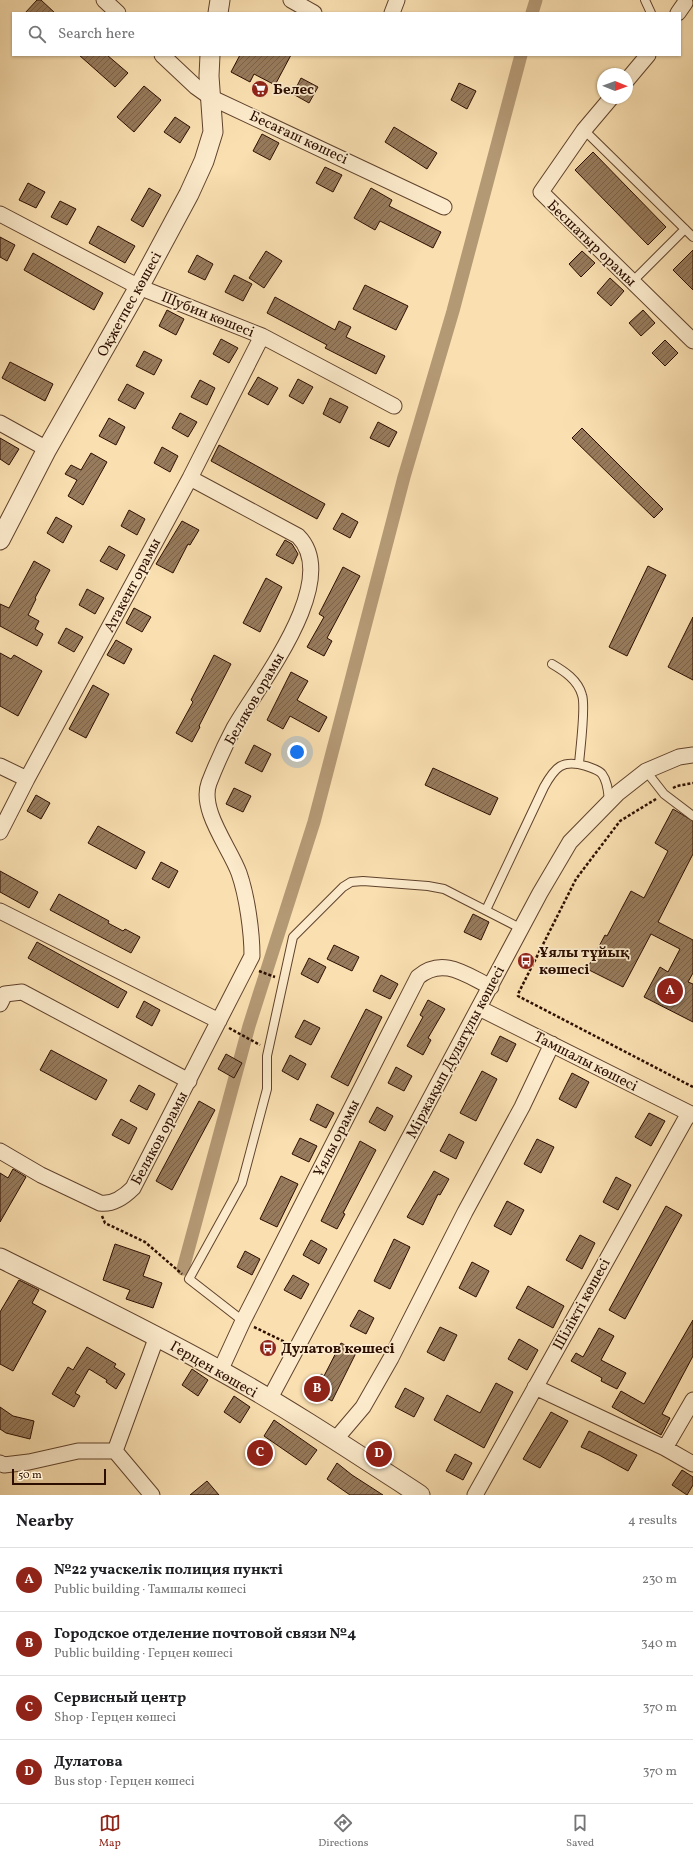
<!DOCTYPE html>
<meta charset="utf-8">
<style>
:root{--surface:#fff;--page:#f2f2f2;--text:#202124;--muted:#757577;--line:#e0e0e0;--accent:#8f2418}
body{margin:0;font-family:Vollkorn,serif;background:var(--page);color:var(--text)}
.compass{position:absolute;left:597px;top:68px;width:36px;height:36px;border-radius:50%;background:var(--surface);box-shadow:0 1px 3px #0004;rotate:91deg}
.scale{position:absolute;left:12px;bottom:10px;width:94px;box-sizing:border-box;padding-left:4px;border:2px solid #2c0e00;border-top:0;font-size:11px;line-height:14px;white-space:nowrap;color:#2c0e00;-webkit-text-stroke:3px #fcebcc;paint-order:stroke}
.you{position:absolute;left:297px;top:752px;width:14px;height:14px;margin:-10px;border:3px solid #fff;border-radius:50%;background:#1a73e8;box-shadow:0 0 0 6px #1a73e833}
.badge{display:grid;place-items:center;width:26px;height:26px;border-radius:50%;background:var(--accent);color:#fff;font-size:13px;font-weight:700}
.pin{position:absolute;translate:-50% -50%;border:2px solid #fff;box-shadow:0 1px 4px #0006}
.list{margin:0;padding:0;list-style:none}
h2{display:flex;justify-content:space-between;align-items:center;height:52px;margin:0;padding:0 16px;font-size:17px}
h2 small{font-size:13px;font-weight:400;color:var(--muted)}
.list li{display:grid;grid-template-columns:26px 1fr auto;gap:12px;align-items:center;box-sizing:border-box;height:64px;padding:0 16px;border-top:1px solid var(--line)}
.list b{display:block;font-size:15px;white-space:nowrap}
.list p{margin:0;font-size:13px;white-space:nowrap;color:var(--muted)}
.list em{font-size:13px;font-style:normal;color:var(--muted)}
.icon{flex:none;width:22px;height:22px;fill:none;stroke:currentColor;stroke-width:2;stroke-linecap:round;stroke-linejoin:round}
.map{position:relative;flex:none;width:693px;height:1495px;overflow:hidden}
.search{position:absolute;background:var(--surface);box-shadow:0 1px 3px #0004;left:12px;right:12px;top:12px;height:44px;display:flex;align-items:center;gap:10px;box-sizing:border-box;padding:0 14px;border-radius:0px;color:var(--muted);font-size:15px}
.sheet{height:308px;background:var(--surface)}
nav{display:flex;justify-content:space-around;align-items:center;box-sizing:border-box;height:56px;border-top:1px solid var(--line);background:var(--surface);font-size:11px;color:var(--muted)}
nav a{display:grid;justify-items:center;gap:2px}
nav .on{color:var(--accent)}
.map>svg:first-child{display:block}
</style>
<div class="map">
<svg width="693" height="1495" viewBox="0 0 693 1495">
<defs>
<pattern id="building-hatch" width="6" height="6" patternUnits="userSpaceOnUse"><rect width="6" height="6" fill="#977b5c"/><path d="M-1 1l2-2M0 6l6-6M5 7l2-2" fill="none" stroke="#7b634a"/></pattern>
</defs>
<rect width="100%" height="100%" fill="#fae0b1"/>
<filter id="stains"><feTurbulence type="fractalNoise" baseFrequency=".005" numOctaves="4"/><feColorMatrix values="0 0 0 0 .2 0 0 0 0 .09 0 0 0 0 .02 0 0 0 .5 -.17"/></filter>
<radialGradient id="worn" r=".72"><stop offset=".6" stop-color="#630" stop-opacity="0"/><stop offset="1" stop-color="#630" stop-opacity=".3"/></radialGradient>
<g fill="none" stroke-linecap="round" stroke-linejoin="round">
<path stroke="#b49975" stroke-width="13" d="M 532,13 L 536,0
M 183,1269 L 249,1026 L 314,822 L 404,477 L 453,311 L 521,55"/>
</g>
<path fill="url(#building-hatch)" stroke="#2c0e00" d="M 37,0 L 41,0 L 55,13 L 25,13 Z
M 79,55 L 107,55 L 128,73 L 115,87 Z
M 240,55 L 291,55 L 275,85 L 254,74 L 250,82 L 231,72 Z
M 301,78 L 318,87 L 309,103 L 293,94 Z
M 459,83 L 476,91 L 467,109 L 451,100 Z
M 144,86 L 161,100 L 134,132 L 117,117 Z
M 175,117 L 190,127 L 180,143 L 164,132 Z
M 394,127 L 437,153 L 427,169 L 385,142 Z
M 262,134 L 279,143 L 270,160 L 253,151 Z
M 593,152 L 666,227 L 648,245 L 575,170 Z
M 325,167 L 342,175 L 333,192 L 316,183 Z
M 28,183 L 45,192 L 36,208 L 19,200 Z
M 149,188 L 161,195 L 143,227 L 131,220 Z
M 371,188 L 392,200 L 389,206 L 441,232 L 433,248 L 380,221 L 375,230 L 354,218 Z
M 60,201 L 76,209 L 67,225 L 51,217 Z
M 98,226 L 135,246 L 125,263 L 89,243 Z
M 0,237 L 15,245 L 7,261 L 0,257 Z
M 693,250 L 693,290 L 673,270 Z
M 266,251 L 282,261 L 264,288 L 249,278 Z
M 582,251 L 595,263 L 581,277 L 569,264 Z
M 33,253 L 103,293 L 94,310 L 24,270 Z
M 197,255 L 213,264 L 205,280 L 188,272 Z
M 234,275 L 252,284 L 243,301 L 225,292 Z
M 610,278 L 624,291 L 611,306 L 597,293 Z
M 365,285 L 408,306 L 396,330 L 353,309 Z
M 275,297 L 335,330 L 339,321 L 351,327 L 346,337 L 385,356 L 376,374 L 325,348 L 327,345 L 267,313 Z
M 167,310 L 184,319 L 176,335 L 159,326 Z
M 643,310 L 655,323 L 641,336 L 629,323 Z
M 221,339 L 238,348 L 229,363 L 213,354 Z
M 665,340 L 678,353 L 665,366 L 652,353 Z
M 144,351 L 162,360 L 154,375 L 136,366 Z
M 10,362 L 53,384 L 45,401 L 2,378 Z
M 258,377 L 278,388 L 268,405 L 248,394 Z
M 298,379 L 313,387 L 303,404 L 289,396 Z
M 200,380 L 215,388 L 207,405 L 191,397 Z
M 127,384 L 144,393 L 135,409 L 118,400 Z
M 330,398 L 348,407 L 340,423 L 323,414 Z
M 180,413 L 197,422 L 188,437 L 172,428 Z
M 109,418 L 125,427 L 116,445 L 99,436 Z
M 378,422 L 397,432 L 389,447 L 370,438 Z
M 582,428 L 663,509 L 654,518 L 572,438 Z
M 0,438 L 19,449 L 9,465 L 0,459 Z
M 219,445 L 325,504 L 317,519 L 211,461 Z
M 162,447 L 178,456 L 170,472 L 154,463 Z
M 91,453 L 107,462 L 83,505 L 68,496 L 77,480 L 65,474 L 71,465 L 81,470 Z
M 129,510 L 145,519 L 137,535 L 121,526 Z
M 342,513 L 358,522 L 350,538 L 333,529 Z
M 56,517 L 72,526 L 63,543 L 47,533 Z
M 182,521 L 199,530 L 190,545 L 188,544 L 173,573 L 156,564 Z
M 285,540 L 292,544 L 298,554 L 293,564 L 276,555 Z
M 109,546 L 125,555 L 117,570 L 100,561 Z
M 34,561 L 50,570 L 35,598 L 36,599 L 28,615 L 39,621 L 35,629 L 43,634 L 37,646 L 0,626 L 0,604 L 9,608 Z
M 648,566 L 666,575 L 627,656 L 609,647 Z
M 343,567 L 360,576 L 327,638 L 332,641 L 324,656 L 307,647 L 324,617 L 319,614 Z
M 266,578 L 282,587 L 260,632 L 243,623 Z
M 87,589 L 104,598 L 95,614 L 79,605 Z
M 134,608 L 151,617 L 142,632 L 126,623 Z
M 693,617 L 693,680 L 668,667 Z
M 66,628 L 83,637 L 74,652 L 58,643 Z
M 116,640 L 132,649 L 124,664 L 107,655 Z
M 0,653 L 11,659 L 14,655 L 42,671 L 18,716 L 0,706 Z
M 214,655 L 231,664 L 199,726 L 200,727 L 192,742 L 176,733 L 193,702 L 191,700 Z
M 291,672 L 308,681 L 297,700 L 327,717 L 319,732 L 290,716 L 283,729 L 267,720 Z
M 93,685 L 109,694 L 86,738 L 69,729 Z
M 254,745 L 271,754 L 262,772 L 245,763 Z
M 433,768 L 498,798 L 490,815 L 425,785 Z
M 234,788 L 251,796 L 243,812 L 226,804 Z
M 36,795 L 50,803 L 41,819 L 27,811 Z
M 673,809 L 693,821 L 693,854 L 658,922 L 693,940 L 693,973 L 688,982 L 693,984 L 693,1022 L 644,997 L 660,967 L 668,972 L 680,949 L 651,934 L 623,987 L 587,969 L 605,935 L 607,936 L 631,891 L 644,898 L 668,851 L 655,843 Z
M 98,826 L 145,852 L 136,869 L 88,843 Z
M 161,862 L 178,871 L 169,888 L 152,879 Z
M 0,871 L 38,892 L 29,908 L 0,892 Z
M 59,894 L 109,921 L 108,923 L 123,931 L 125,929 L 140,937 L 131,953 L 50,910 Z
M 473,914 L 489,922 L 481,940 L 464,932 Z
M 37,942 L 127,992 L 118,1008 L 28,958 Z
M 334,945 L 359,957 L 352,971 L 327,959 Z
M 309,958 L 326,967 L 318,983 L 301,974 Z
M 381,975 L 398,984 L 390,999 L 373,991 Z
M 428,1000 L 445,1009 L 428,1038 L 431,1040 L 423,1055 L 407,1046 L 423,1017 L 420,1015 Z
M 144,1001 L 160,1010 L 152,1026 L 136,1017 Z
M 366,1009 L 382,1017 L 348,1086 L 331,1077 Z
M 304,1020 L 320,1028 L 311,1045 L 295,1037 Z
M 500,1036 L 516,1044 L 507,1062 L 491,1054 Z
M 51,1050 L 107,1080 L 96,1100 L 40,1070 Z
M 226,1054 L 242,1063 L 234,1078 L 218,1069 Z
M 290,1055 L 306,1064 L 298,1080 L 282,1071 Z
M 396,1067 L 412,1076 L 404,1091 L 388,1083 Z
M 482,1071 L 497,1079 L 476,1121 L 460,1113 Z
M 572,1073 L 589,1082 L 576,1108 L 559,1099 Z
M 139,1085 L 155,1094 L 147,1110 L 130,1101 Z
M 199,1101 L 215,1110 L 172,1190 L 156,1181 Z
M 317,1104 L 334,1113 L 326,1128 L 310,1120 Z
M 377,1107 L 393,1116 L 385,1131 L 369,1122 Z
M 649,1113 L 665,1121 L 651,1146 L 635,1137 Z
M 121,1119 L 137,1128 L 129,1144 L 112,1135 Z
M 449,1134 L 464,1142 L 456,1159 L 440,1151 Z
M 300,1138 L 317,1146 L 309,1162 L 292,1154 Z
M 537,1139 L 554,1147 L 541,1173 L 524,1164 Z
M 360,1141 L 376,1150 L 343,1213 L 345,1214 L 337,1229 L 321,1221 Z
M 13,1169 L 26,1177 L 0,1222 L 0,1173 L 8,1178 Z
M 434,1171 L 449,1179 L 440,1195 L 438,1194 L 423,1225 L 407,1217 Z
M 281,1176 L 298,1184 L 277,1227 L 260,1219 Z
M 616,1177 L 631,1185 L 618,1210 L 603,1202 Z
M 507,1201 L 524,1210 L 511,1235 L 494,1226 Z
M 666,1206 L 682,1215 L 625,1319 L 609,1310 Z
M 580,1235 L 595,1243 L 582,1269 L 566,1260 Z
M 394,1239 L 410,1247 L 390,1289 L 374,1281 Z
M 311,1240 L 327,1249 L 319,1264 L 303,1255 Z
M 115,1244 L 150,1256 L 143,1276 L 162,1283 L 153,1308 L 126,1299 L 130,1290 L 103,1280 Z
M 245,1251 L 260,1259 L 252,1275 L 237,1267 Z
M 472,1262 L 489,1271 L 476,1297 L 459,1288 Z
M 293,1275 L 309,1284 L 301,1299 L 284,1290 Z
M 19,1280 L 39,1290 L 32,1303 L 46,1311 L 13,1371 L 0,1364 L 0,1312 Z
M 528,1286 L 564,1306 L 553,1328 L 516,1308 Z
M 359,1310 L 374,1318 L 366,1334 L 350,1326 Z
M 693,1320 L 693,1356 L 662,1414 L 670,1418 L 661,1435 L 612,1407 L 621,1391 L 644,1404 Z
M 440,1327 L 457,1335 L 444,1361 L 427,1352 Z
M 599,1328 L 614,1336 L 601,1360 L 626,1373 L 617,1389 L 601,1381 L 602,1378 L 571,1361 L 576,1353 L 583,1357 Z
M 519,1339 L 538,1350 L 527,1370 L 508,1359 Z
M 341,1343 L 357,1351 L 332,1401 L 313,1391 L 321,1374 L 324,1376 Z
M 87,1347 L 116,1364 L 114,1367 L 125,1374 L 116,1389 L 106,1382 L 107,1380 L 89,1369 L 75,1393 L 80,1396 L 74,1407 L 52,1394 L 68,1367 L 73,1370 Z
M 192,1369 L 208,1380 L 198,1396 L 182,1385 Z
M 496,1383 L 513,1392 L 484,1448 L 434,1420 L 447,1395 L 480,1413 Z
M 405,1388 L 424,1398 L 414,1417 L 395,1407 Z
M 234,1396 L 250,1407 L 240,1423 L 224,1412 Z
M 0,1407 L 13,1416 L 34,1421 L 30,1439 L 6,1433 L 0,1429 Z
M 551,1412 L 568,1421 L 540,1468 L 523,1459 Z
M 274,1420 L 317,1450 L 306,1465 L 264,1436 Z
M 589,1431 L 637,1455 L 628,1471 L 599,1455 L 581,1447 Z
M 455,1454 L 472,1463 L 463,1480 L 446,1471 Z
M 337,1463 L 352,1475 L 383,1495 L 350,1495 L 327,1479 Z
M 682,1470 L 693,1477 L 693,1485 L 687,1495 L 672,1485 Z
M 207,1481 L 219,1495 L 190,1495 Z"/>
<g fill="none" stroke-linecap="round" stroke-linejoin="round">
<g stroke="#60422c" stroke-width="10">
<path id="service" d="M 645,0 L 651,13
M 584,130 L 693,237
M 632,282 L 685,229
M 552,664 C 564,671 578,680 582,695 C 586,706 580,750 579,764
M 646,771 L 664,794 L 693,816
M 486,910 L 544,787 C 555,767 562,759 586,766 C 591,768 599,770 602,774 C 608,782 608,792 609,801
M 243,1321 L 189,1279 L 242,1183 L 267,1089 L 267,1056 L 293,937 L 343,887 L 351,882 L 363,881 L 428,886 L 444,889 L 522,929"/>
</g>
<g stroke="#60422c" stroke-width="17">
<path id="minor" d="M 104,0 L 118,13
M 291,0 L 314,13
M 392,13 L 397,0
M 678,13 L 685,3
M 162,55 L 196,87 L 210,97 L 444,207
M 627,80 L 648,55
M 611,98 L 584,130 L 541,192 L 693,341
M 0,214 L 139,287 L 262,336 L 394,406
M 0,423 L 47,449
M 0,766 L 27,779
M 0,832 L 27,779 L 190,478 L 262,336
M 0,911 L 219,1021
M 0,1004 L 5,994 L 22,992 L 189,1081
M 479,1008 L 693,1115
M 0,1151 L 41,1175 L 100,1203 C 113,1205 124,1197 133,1188 L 252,956 C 252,932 247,896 239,873 C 230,848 199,810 209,783 C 216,765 225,745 234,728 C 257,687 343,581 298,536 L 190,478
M 220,1371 L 243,1321 L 418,977 C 443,956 466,975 491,987
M 535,1387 L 665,1448 L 693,1464
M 269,1400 L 540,893 L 570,842 L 618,793 L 646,771 L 679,757 L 693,755
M 335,1440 L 363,1407 L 391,1358 L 465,1212 L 522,1107 L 552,1044
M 665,1448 L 693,1400
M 115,1451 L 157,1336
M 0,1463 L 4,1465 L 29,1462 L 78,1451 L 115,1451 L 152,1495
M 475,1495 L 689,1113"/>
</g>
<g stroke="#60422c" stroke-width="21">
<path id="tertiary" d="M 218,13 L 220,0
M 0,540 L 47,449 L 139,287 L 189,194 L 204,161 L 213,132 L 209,76 L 210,55
M 0,1258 C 73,1294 147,1330 219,1370 C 288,1408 354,1452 420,1495"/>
</g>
<path stroke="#2c0e00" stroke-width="2.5" stroke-dasharray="3 2" stroke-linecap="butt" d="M 673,788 L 677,786 L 693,783
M 656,799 L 620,821 L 576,879 L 518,994 L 518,996 L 693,1087
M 259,971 L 275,977
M 229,1028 L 260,1045
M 102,1216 L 105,1223 L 145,1242 L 182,1274
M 254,1327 L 285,1342"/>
<use href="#service" stroke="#fcebcc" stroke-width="8"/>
<use href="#minor" stroke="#fcebcc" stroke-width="15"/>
<use href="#tertiary" stroke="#fcebcc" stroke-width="19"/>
</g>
<defs>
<g id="supermarket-disc" transform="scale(0.9)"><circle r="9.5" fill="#8f2418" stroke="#fcebcc"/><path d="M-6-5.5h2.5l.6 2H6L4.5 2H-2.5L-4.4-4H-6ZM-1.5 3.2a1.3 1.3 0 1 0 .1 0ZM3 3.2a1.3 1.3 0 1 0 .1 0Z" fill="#fff"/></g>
<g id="bus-disc" transform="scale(0.9)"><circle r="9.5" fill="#8f2418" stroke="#fcebcc"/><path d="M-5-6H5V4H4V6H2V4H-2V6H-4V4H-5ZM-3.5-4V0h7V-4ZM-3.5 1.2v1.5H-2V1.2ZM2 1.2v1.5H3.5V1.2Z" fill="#fff"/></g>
</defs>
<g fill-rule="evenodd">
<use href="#supermarket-disc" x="260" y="89"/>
<use href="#bus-disc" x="526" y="961"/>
<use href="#bus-disc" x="268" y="1348"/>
</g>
<g text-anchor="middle" stroke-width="3.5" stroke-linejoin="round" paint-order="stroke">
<g font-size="15" font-weight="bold" fill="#2c0e00" stroke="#fcebcc" text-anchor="start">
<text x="273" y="94">Белес</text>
<text x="539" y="957">Ұялы тұйық<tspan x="539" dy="17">көшесі</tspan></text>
<text x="281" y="1353">Дулатов көшесі</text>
</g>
<g font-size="15" fill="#2c0e00" stroke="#fcebcc">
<text transform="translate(299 137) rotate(25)" y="5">Бесағаш көшесі</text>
<text transform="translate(592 243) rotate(44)" y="5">Бесшатыр орамы</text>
<text transform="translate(129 304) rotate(-61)" y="5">Оқжетпес көшесі</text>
<text transform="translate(208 314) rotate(22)" y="5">Шубин көшесі</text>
<text transform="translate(132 585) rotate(-62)" y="5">Атакент орамы</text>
<text transform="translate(254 699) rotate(-60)" y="5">Беляков орамы</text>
<text transform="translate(455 1052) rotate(-62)" y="5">Міржақып Дулатұлы көшесі</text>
<text transform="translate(586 1061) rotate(27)" y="5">Тамшалы көшесі</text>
<text transform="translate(159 1138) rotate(-62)" y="5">Беляков орамы</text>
<text transform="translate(336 1138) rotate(-63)" y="5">Ұялы орамы</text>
<text transform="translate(581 1304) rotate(-61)" y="5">Шілікті көшесі</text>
<text transform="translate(214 1369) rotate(30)" y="5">Герцен көшесі</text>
</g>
</g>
<rect width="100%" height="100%" filter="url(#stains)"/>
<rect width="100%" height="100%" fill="url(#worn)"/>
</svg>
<svg class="compass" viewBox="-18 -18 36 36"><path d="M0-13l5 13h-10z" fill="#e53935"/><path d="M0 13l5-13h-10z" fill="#757577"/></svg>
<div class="scale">50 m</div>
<div class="you"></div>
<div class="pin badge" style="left:670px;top:991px">A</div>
<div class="pin badge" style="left:317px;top:1389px">B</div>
<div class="pin badge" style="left:260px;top:1453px">C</div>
<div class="pin badge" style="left:379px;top:1454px">D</div>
<div class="search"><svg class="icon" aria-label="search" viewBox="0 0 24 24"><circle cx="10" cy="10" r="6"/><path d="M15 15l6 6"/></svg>Search here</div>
</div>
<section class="sheet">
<h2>Nearby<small>4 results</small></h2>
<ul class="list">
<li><span class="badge">A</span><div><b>№22 учаскелік полиция пункті</b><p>Public building · Тамшалы көшесі</p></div><em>230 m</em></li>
<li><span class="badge">B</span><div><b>Городское отделение почтовой связи №4</b><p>Public building · Герцен көшесі</p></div><em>340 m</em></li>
<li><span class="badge">C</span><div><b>Сервисный центр</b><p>Shop · Герцен көшесі</p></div><em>370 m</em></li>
<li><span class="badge">D</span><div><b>Дулатова</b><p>Bus stop · Герцен көшесі</p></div><em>370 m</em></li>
</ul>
</section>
<nav>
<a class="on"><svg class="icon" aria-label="map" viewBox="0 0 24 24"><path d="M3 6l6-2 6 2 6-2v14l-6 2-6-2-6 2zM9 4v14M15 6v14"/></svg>Map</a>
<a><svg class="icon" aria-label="directions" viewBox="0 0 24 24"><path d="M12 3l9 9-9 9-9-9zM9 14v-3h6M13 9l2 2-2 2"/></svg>Directions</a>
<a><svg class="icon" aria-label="saved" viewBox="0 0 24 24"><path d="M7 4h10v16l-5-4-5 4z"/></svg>Saved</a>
</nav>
